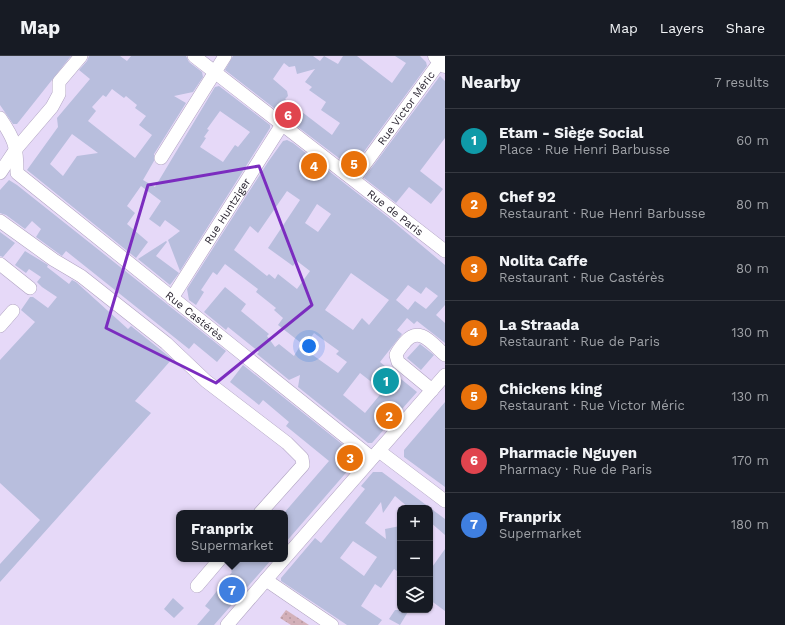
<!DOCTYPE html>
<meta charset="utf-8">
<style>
:root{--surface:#171b24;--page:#242831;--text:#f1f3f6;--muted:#9ea1a6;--line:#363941;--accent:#2563eb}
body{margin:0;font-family:"Work Sans",sans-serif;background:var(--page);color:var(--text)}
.controls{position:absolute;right:12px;bottom:12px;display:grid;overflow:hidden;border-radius:8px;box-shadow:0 1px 3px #0004}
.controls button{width:36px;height:36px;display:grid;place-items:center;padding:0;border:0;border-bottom:1px solid var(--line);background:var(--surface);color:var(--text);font:20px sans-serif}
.you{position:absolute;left:309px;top:290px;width:14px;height:14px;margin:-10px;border:3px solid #fff;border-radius:50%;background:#1a73e8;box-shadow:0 0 0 6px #1a73e833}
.badge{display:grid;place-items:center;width:26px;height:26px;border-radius:50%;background:var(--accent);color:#fff;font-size:13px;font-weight:700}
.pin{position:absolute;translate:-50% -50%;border:2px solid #fff;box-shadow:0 1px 4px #0006}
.popup{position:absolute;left:176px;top:454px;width:112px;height:52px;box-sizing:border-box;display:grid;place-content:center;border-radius:8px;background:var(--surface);filter:drop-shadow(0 1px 3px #0005);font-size:13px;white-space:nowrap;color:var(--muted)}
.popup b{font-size:15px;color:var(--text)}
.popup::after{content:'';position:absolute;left:50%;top:100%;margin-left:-8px;border:8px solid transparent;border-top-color:var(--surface)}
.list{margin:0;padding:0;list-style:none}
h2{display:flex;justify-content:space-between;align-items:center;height:52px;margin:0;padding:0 16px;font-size:17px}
h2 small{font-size:13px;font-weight:400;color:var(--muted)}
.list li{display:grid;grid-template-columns:26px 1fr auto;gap:12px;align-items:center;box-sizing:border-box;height:64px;padding:0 16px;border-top:1px solid var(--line)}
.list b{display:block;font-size:15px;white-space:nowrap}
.list p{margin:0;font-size:13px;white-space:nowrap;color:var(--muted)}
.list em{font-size:13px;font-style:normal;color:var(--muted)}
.icon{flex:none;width:22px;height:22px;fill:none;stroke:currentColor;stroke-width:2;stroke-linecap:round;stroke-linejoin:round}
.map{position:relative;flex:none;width:445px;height:569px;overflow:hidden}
header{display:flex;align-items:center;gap:24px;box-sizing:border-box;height:56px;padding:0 20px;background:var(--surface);border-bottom:1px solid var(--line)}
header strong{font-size:19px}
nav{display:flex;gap:22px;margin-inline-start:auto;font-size:14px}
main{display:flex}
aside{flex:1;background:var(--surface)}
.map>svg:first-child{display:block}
</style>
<header>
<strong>Map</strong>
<nav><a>Map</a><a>Layers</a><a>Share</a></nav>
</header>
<main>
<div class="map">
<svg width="445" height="569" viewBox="0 0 445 569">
<defs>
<pattern id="green-dots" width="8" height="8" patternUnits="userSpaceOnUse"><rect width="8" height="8" fill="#d3b0b9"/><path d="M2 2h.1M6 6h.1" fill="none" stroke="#b597a0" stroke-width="1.8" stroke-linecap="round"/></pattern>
</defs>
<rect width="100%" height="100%" fill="#e6d9f8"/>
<path fill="url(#green-dots)" d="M 286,554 L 309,569 L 291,569 L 280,562 Z"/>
<path fill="#b8bedd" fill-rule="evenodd" d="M 0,0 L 71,0 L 17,68 L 13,68 L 0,49 Z
M 89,0 L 120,0 L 127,5 L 131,0 L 186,0 L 189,6 L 202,16 L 203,21 L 193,36 L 174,40 L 186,47 L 154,98 L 154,105 L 143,124 L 155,131 L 215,31 L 219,30 L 270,69 L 270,72 L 180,215 L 168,184 L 180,175 L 165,164 L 160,171 L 149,163 L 161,145 L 141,130 L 127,150 L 135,157 L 127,168 L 148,186 L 136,202 L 27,114 L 58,71 L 57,62 L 90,23 L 79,14 L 87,5 ZM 112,33 L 124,42 L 126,40 L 137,49 L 135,52 L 146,60 L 139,69 L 152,79 L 135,102 L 88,65 L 96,55 L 92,51 L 103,39 L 106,41 ZM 220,55 L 250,76 L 238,91 L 235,89 L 223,106 L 200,91 L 206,82 L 204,81 L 209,74 L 207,73 ZM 72,78 L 98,97 L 77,100 L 63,120 L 50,108 Z
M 233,0 L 313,0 L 320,5 L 324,0 L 338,8 L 343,0 L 357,0 L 392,27 L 406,7 L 395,0 L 420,0 L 426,6 L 427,10 L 352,112 L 290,65 L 288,60 L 283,59 L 225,14 ZM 284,7 L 289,11 L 295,10 L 297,18 L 315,13 L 305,26 L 312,31 L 309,34 L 326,46 L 321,54 L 340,67 L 332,79 L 285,43 L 288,40 L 287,35 L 273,23 Z
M 440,20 L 445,25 L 445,82 L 420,115 L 443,133 L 431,148 L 409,131 L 396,147 L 364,122 Z
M 287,84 L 293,87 L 389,162 L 445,209 L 445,249 L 436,259 L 445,267 L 445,287 L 417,265 L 414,268 L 407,262 L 397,274 L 402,278 L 380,306 L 417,336 L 372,387 L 368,387 L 298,331 L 300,319 L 289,324 L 257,298 L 259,296 L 228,271 L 226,274 L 204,256 L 225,231 L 246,248 L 241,255 L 269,278 L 267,280 L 275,291 L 279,288 L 294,300 L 300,290 L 338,317 L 347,306 L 336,298 L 339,295 L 314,277 L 305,290 L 278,269 L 283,262 L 274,254 L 276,252 L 256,236 L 258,233 L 225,208 L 217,219 L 213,216 L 201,234 L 204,236 L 196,249 L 189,244 L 187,233 L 268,106 L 283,85 ZM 287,135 L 300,144 L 268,192 L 293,210 L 297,205 L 310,215 L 297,233 L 278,218 L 275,223 L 269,218 L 267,220 L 234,194 L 250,170 L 258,177 ZM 317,148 L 331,158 L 318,176 L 305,167 ZM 351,217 L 389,244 L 369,269 L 362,262 L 353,274 L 325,254 ZM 408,229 L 421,238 L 426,231 L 438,240 L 426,253 L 415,245 L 408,254 L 396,244 ZM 360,317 L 383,335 L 365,357 L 343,339 Z
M 9,124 L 17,129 L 226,295 L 217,306 L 194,287 L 189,293 L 66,195 L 62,200 L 36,181 L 41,173 L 32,165 L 25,173 L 6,159 L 0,157 L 0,134 Z
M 0,176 L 15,187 L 3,201 L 0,200 Z
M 166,185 L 167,186 L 156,200 L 179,217 L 170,229 L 138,203 Z
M 25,195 L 48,209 L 47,211 L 69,228 L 72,224 L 76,226 L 128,273 L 131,270 L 172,303 L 135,345 L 151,357 L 0,526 L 0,508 L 40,464 L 0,427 L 0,304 L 35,266 L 21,254 L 30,241 L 33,241 L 48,252 L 57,241 L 42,231 L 37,226 L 41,221 L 29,213 L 26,217 L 15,209 Z
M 420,288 L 434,299 L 421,314 L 407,302 Z
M 243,309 L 357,400 L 357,404 L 285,487 L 284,457 L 329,405 L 286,370 L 289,366 L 263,344 L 259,349 L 230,326 Z
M 445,346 L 445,431 L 404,401 L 404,394 Z
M 373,416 L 382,416 L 445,463 L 445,479 L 430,466 L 430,452 L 409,452 L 395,440 L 383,457 L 381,446 L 365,467 L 386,483 L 385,473 L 400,470 L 400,517 L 394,513 L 381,532 L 375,528 L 361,550 L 382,564 L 378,569 L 347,569 L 281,525 L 281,522 L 315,482 L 321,487 L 365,433 L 361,430 ZM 353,485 L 377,501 L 364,520 L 340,502 Z
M 445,493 L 445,555 L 430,544 L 430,514 Z
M 241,503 L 272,503 L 214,569 L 197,569 L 210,554 L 205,550 L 232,516 L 231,515 Z
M 173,542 L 184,552 L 174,562 L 164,553 Z
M 395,554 L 409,554 L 400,569 L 389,563 Z"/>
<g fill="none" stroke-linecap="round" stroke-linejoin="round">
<g stroke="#b0a3c1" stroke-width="14">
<g id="minor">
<path id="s1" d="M 194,0 L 445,195"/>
<path id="s2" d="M 0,62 C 15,84 17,91 17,117 L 372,402"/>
<path d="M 161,102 L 225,0"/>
<path d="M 0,117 L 16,93 L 52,51 L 59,38 L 59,26 L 81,0"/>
<path id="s3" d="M 354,123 L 444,0"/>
<path d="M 0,165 L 54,204 L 81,220 L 166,287 L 206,325 L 287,387 L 302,402 L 303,409 L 260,457"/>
<path d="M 0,208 L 30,232"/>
<path id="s4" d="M 172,242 L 283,67"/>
<path d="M 0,270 L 13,255"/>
<path d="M 432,334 L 398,306 L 396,299 C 398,294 402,290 405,286 C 420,269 432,288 445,299"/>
<path d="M 379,395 L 445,445"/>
<path d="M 285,502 L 445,319"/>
<path d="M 266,524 L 332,569"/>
<path d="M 197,530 L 220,503"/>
<path d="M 227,569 L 284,503"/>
</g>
</g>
<g stroke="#b0a3c1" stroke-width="17">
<path id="major" d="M 436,0 L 445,9"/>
</g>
<use href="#minor" stroke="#fff" stroke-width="13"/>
<use href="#major" stroke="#fff" stroke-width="16"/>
</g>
<path fill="none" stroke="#7b2cbf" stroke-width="3" stroke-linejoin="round" d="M 259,110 L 312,249 L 216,327 L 106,272 L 148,129 Z"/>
<g text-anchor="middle" stroke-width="3" stroke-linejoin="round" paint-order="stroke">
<g font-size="11" fill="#2a2531" stroke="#f1e9fc">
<text dy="4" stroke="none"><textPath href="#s3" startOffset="88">Rue Victor Méric</textPath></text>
<text dy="4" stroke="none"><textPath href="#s4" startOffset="103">Rue Huntziger</textPath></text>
<text dy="4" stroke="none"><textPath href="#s1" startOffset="255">Rue de Paris</textPath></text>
<text dy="4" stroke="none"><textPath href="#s2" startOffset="287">Rue Castérès</textPath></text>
</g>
</g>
</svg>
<div class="controls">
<button>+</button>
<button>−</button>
<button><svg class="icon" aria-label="layers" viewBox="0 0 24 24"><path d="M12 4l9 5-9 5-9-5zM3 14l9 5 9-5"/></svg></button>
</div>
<div class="you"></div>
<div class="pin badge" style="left:386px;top:325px;background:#0f9aa8">1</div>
<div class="pin badge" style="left:389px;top:360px;background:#e8710a">2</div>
<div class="pin badge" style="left:350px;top:402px;background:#e8710a">3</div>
<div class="pin badge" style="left:314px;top:110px;background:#e8710a">4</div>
<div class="pin badge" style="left:354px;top:108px;background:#e8710a">5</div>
<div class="pin badge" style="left:288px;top:59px;background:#e0444e">6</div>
<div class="pin badge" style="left:232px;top:534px;background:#3f7fe0">7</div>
<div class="popup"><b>Franprix</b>Supermarket</div>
</div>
<aside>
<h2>Nearby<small>7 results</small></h2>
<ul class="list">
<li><span class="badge" style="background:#0f9aa8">1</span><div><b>Etam - Siège Social</b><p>Place · Rue Henri Barbusse</p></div><em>60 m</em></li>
<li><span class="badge" style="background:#e8710a">2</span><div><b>Chef 92</b><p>Restaurant · Rue Henri Barbusse</p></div><em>80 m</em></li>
<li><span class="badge" style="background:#e8710a">3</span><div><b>Nolita Caffe</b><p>Restaurant · Rue Castérès</p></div><em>80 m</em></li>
<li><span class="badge" style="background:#e8710a">4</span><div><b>La Straada</b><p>Restaurant · Rue de Paris</p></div><em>130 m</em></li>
<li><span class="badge" style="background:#e8710a">5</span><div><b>Chickens king</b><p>Restaurant · Rue Victor Méric</p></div><em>130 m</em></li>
<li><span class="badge" style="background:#e0444e">6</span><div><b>Pharmacie Nguyen</b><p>Pharmacy · Rue de Paris</p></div><em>170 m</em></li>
<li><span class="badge" style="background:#3f7fe0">7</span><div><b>Franprix</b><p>Supermarket</p></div><em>180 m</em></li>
</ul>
</aside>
</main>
